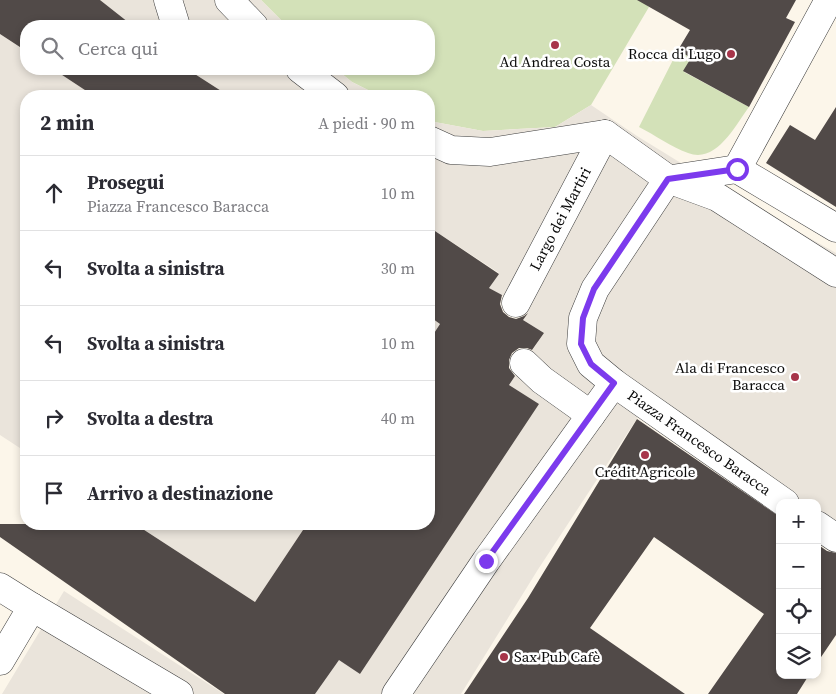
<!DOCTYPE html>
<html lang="it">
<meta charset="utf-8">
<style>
:root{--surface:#fff;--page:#f7f7f7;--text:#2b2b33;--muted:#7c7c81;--line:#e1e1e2}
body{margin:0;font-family:"Source Serif 4",serif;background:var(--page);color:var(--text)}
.controls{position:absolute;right:15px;bottom:15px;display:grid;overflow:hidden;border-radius:10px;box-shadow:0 2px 8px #0003}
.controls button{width:45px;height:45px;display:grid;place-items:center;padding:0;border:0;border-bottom:1px solid var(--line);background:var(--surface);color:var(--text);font:25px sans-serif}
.stop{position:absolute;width:15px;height:15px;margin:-11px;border:4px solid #7c3aed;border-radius:50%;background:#fff}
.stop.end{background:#7c3aed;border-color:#fff;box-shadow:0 1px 5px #0008}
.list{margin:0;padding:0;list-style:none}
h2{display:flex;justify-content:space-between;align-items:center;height:65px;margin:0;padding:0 20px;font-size:21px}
h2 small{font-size:16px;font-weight:400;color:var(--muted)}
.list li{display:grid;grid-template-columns:32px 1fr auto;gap:15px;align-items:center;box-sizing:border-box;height:75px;padding:0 20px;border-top:1px solid var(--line)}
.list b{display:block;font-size:19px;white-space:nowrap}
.list p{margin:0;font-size:16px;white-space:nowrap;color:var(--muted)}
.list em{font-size:16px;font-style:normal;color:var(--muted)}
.icon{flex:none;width:28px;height:28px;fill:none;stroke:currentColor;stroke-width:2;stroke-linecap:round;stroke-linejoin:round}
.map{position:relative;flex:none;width:836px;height:694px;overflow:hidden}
.search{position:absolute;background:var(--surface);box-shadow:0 2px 8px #0003;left:20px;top:20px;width:415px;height:55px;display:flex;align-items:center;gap:12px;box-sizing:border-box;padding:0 18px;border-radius:20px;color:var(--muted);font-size:19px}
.panel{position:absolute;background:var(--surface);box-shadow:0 2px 8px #0003;left:20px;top:90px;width:415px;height:440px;border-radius:20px}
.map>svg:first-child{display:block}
</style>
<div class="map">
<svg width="836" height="694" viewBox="0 0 836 694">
<rect width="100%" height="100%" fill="#fcf6ea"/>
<path fill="#d3e1b8" d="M 261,0 L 641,0 L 649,7 L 591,105 L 555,127 L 483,131 L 429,121 L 429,96 L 380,96 L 352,82 L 336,69 L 429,69 L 429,26 L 287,26 Z
M 678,50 L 691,58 L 684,72 L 749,107 C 735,126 716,164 688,153 C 671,147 655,135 639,127 Z"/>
<path fill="#eae4db" d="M 100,0 L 261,0 L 287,26 L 133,26 Z
M 0,34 L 26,51 L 26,69 L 53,69 L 94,96 L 26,96 L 26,452 L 0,435 Z
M 187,69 L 336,69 L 352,82 L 380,96 L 229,96 Z
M 591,105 L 637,136 L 728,192 L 836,253 L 836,553 L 817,541 L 817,503 L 780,503 L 780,515 L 638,417 L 537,571 L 461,694 L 315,694 L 324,680 L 312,640 L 360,674 L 539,404 L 509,385 L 544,333 L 523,320 L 528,311 L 489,288 L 499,273 L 429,227 L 429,121 L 483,131 L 555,127 Z
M 429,316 L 440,324 L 429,341 Z
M 135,524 L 307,524 L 255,602 Z
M 64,591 L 224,694 L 2,694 Z"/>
<path fill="#514a48" d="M 0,0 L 100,0 L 133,26 L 26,26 L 26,51 L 0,34 Z
M 637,0 L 796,0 L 786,18 L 795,22 L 749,107 L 683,71 L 691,58 L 678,50 L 690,30 Z
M 53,69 L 187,69 L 229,96 L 94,96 Z
M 836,107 L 836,207 L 766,163 L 790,125 L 815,140 Z
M 429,227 L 499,274 L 489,288 L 502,295 L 500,304 L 503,312 L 509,317 L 516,319 L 524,316 L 528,313 L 523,320 L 544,333 L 532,350 L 527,348 L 519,348 L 512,353 L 509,360 L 509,368 L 515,376 L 509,385 L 539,404 L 360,674 L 339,660 L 315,694 L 225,694 L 0,537 L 0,524 L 135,524 L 255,602 L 307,524 L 429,524 L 429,341 L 440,324 L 429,316 Z
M 637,419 L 780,517 L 780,675 L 809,675 L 797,694 L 708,694 L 764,614 L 654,537 L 590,628 L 685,694 L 464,694 L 528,598 Z
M 817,544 L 827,551 L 836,553 L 836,635 L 817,663 Z"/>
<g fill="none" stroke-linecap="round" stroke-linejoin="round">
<g stroke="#3d3d3d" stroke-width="29">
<g id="minor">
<path d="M 168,0 L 176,26"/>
<path d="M 229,0 L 254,26"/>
<path d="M 300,69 L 335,96"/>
<path d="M 737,169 L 829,0"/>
<path d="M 737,169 L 836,228"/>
<path d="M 668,179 L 717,197 L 836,273"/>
<path d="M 672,179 L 737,169"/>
<path id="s1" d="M 516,303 L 605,134"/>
<path d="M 524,363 L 542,380 L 591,415"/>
<path id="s2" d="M 614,383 L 785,503"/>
<path d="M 817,525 L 836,538"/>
<path d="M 0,587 L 32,607 L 0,661"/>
<path d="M 32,607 L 179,694"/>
<path d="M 396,694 L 486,561 L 614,383 L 591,364 L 581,344 L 583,318 L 595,289 L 668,179 L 605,134 L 490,152 L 451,150 L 429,140"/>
</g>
</g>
<use href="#minor" stroke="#fff" stroke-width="28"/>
</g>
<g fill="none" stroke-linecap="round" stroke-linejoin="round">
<path stroke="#7c3aed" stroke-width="6" d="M 486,561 L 614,383 L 591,364 L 581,344 L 583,318 L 594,289 L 668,179 L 737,169"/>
</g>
<g fill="#a7354a" stroke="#fff" stroke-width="2">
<circle cx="555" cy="45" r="5"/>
<circle cx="731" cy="54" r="5"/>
<circle cx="795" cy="377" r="5"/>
<circle cx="645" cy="455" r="5"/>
<circle cx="504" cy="657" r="5"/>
</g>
<g text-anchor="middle" stroke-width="5" stroke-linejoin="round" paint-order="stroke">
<g font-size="15" fill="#0a0a0a" stroke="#fff" text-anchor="end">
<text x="721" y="59">Rocca di Lugo</text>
<text x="555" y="67" text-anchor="middle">Ad Andrea Costa</text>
<text x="785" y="373">Ala di Francesco<tspan x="785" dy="17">Baracca</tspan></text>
<text x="645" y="477" text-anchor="middle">Crédit Agricole</text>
<text x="514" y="662" text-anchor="start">Sax Pub Cafè</text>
</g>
<g font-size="15" fill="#0a0a0a" stroke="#fff">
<text dy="5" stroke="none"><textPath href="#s1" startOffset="95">Largo dei Martiri</textPath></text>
<text dy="5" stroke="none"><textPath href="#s2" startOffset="104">Piazza Francesco Baracca</textPath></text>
</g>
</g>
</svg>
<div class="controls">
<button>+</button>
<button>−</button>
<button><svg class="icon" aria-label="locate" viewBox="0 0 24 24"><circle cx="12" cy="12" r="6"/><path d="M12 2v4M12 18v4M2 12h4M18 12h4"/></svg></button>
<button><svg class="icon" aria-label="layers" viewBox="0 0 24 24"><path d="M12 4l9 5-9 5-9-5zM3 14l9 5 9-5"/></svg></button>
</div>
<div class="stop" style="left:737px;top:169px"></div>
<div class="stop end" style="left:486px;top:561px"></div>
<div class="search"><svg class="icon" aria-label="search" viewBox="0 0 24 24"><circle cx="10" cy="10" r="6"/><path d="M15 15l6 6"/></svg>Cerca qui</div>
<section class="panel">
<h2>2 min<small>A piedi · 90 m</small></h2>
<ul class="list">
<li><svg class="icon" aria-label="ahead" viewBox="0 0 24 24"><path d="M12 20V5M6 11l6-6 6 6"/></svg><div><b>Prosegui</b><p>Piazza Francesco Baracca</p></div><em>10 m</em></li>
<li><svg class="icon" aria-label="left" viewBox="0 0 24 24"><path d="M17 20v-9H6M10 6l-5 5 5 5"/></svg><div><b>Svolta a sinistra</b></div><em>30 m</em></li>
<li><svg class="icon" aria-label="left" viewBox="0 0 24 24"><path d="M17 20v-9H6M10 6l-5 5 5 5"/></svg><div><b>Svolta a sinistra</b></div><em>10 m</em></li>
<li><svg class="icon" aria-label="right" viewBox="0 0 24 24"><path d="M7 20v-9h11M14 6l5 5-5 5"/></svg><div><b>Svolta a destra</b></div><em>40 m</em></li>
<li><svg class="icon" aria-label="arrive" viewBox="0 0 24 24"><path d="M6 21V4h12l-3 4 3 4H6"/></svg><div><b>Arrivo a destinazione</b></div></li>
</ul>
</section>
</div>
